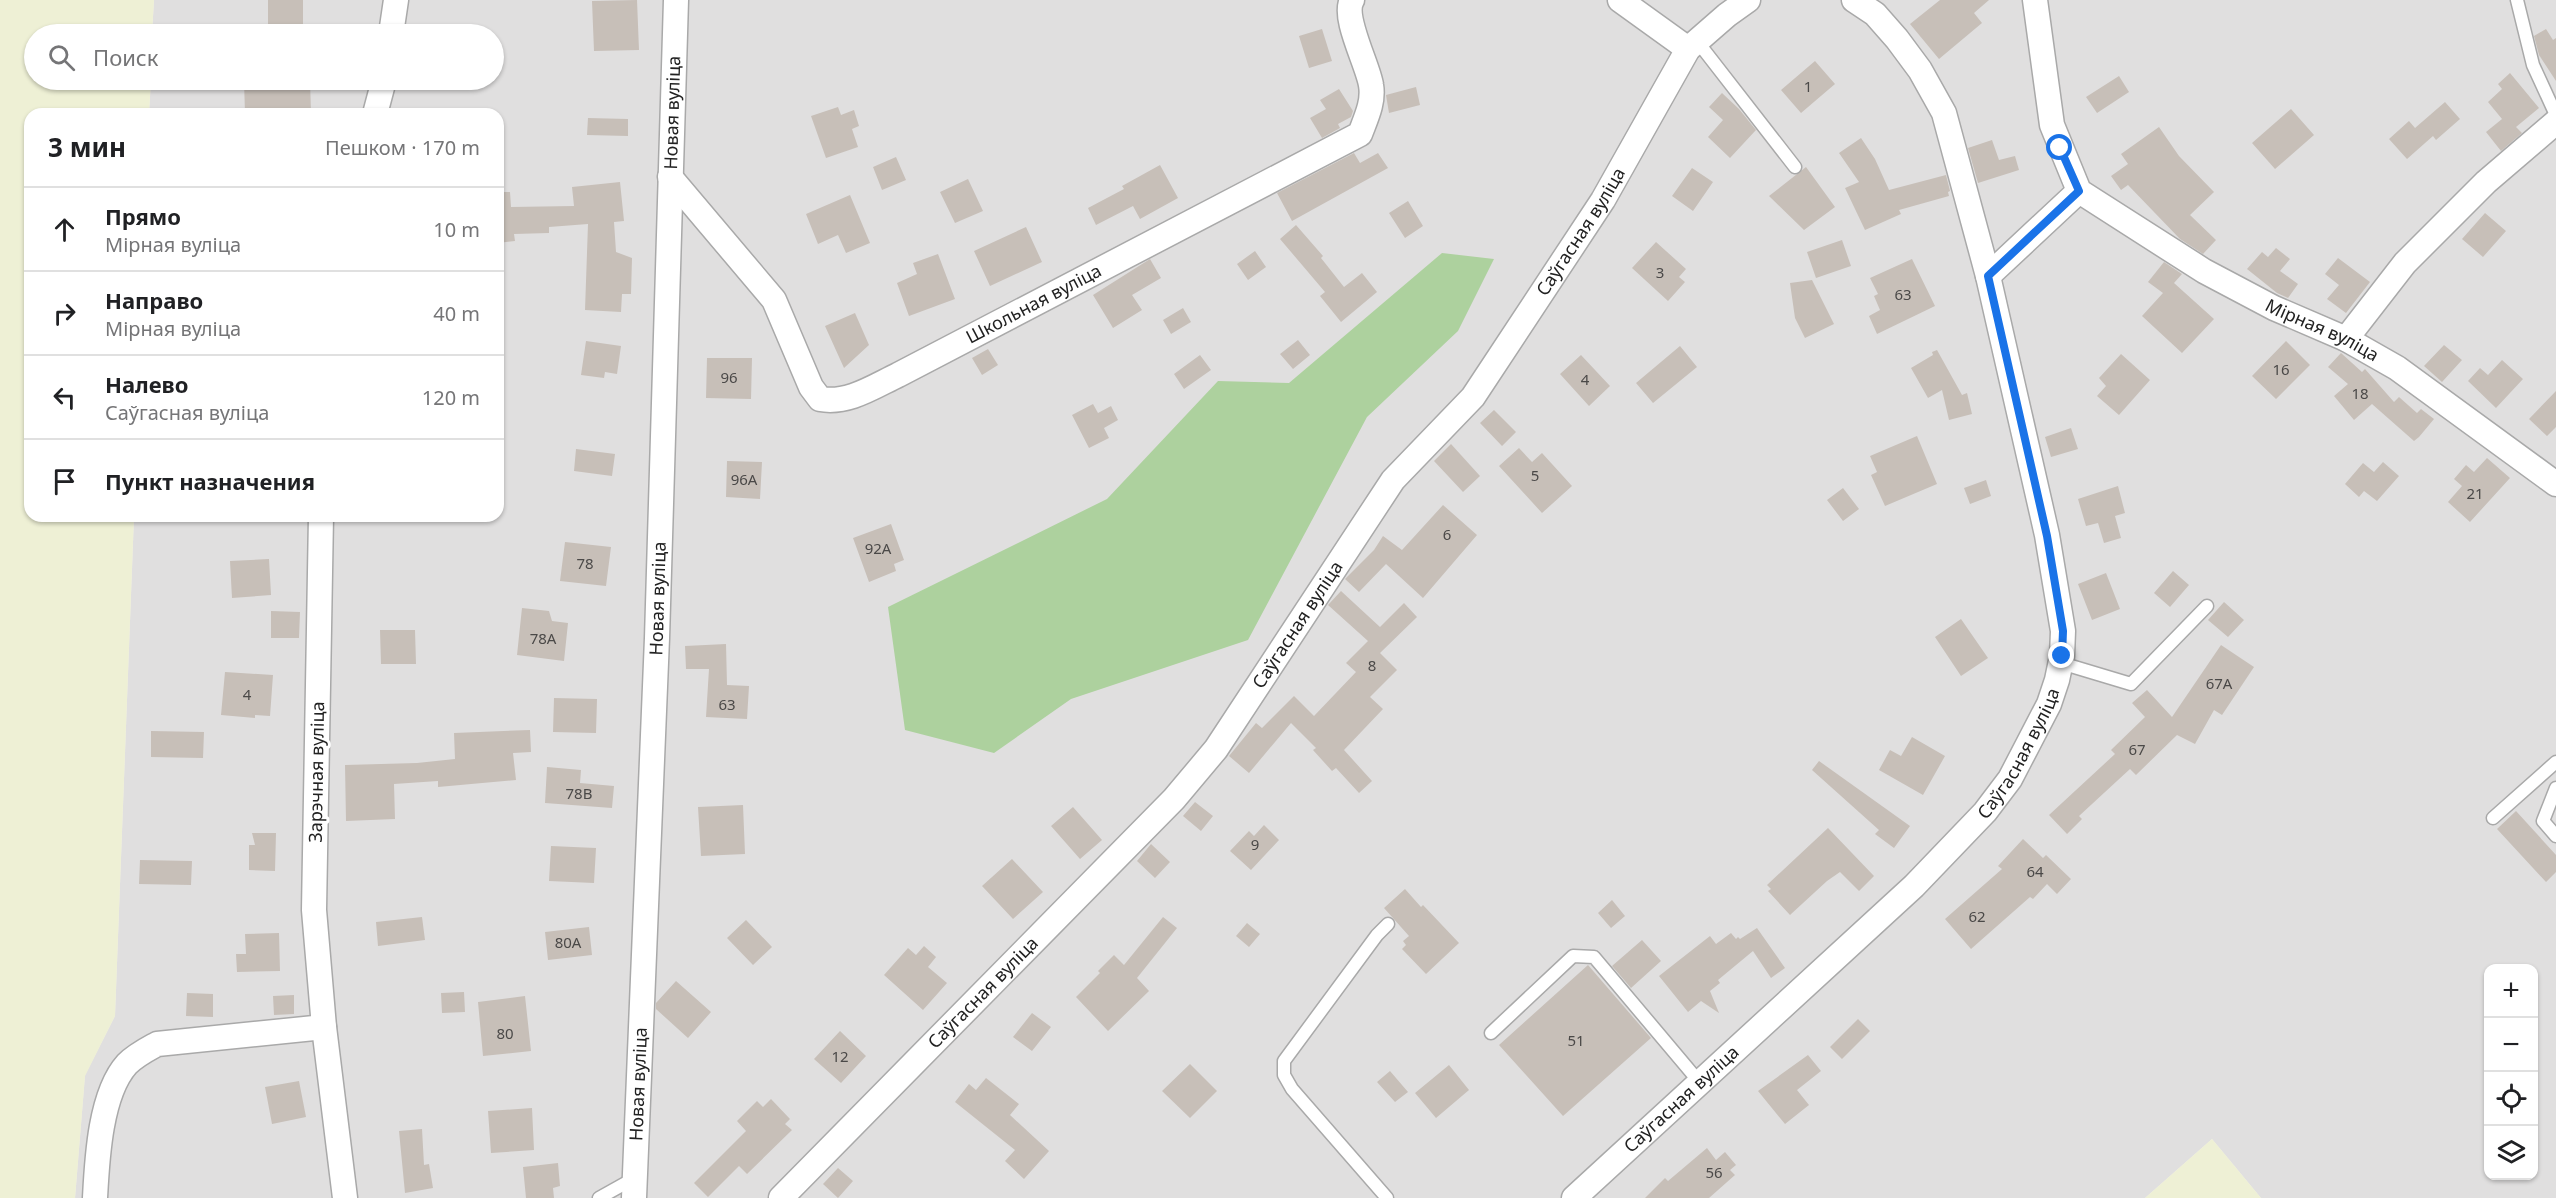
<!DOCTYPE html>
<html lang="ru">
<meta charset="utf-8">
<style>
:root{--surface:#fff;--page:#f2f2f2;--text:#202124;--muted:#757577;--line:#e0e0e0}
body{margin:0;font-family:"Noto Sans",sans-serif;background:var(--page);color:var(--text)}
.controls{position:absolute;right:18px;bottom:18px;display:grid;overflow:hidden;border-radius:12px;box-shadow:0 2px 4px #0004}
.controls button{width:54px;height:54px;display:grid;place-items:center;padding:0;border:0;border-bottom:2px solid var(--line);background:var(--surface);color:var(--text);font:30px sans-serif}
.stop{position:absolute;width:18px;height:18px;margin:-14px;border:4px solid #1a73e8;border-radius:50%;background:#fff}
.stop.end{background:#1a73e8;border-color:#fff;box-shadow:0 2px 6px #0008}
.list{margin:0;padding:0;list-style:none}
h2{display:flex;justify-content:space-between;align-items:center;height:78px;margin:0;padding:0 24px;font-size:26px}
h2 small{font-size:20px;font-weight:400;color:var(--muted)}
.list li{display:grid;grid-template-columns:39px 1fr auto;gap:18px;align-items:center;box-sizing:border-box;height:84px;padding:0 24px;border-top:2px solid var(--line)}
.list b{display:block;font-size:22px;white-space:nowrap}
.list p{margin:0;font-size:20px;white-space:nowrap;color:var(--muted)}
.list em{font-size:20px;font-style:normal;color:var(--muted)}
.icon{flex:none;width:33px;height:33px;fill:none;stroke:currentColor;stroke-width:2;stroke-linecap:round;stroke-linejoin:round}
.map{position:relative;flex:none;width:2556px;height:1198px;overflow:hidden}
.search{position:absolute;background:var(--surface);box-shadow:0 2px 4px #0004;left:24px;top:24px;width:480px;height:66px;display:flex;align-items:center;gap:15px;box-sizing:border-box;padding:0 21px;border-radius:33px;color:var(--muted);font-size:22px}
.panel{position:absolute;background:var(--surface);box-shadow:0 2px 4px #0004;left:24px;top:108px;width:480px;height:414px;border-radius:18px}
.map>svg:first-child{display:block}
</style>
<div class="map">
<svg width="2556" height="1198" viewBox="0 0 2556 1198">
<rect width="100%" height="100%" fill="#f2efe9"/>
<path fill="#e0dfdf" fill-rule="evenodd" d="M 154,0 L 2556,0 L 2556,1198 L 2261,1198 L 2212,1139 L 2145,1198 L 75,1198 L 85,1075 L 115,1016 L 134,516 L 498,516 L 498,114 L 149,114 L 151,80 L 494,80 L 494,34 L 152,34 ZM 2488,968 L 2534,968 L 2534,1176 L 2488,1176 Z"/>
<path fill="#eef0d5" d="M 0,0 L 154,0 L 152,34 L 34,34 L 34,80 L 151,80 L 149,114 L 30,114 L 30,516 L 134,516 L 115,1016 L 85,1076 L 75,1198 L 0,1198 Z
M 2212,1139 L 2261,1198 L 2145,1198 Z"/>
<path fill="#add19e" d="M 1442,253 L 1494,259 L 1458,331 L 1367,417 L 1248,640 L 1071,699 L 994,753 L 905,730 L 888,607 L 1107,499 L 1218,381 L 1289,383 Z"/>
<path fill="#c7bfb8" d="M 268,0 L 303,0 L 303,34 L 268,34 Z
M 637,0 L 639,50 L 594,51 L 592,1 Z
M 1940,0 L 1989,0 L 1974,13 L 1982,23 L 1939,59 L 1910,24 Z
M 1322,29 L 1332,61 L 1309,68 L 1299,36 Z
M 2546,29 L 2553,40 L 2556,38 L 2556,81 L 2539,55 L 2534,36 Z
M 1815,61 L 1835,84 L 1801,113 L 1781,90 Z
M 2510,73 L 2539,108 L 2516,127 L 2522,133 L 2501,151 L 2486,132 L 2502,119 L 2488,102 L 2502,89 L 2498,84 Z
M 2119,76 L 2129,92 L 2097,113 L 2086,97 Z
M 244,80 L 310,80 L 311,114 L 245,114 Z
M 1416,87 L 1420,105 L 1389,113 L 1386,95 Z
M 1339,89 L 1353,111 L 1351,117 L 1338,124 L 1340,128 L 1322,138 L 1310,118 L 1326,109 L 1320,100 Z
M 1722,93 L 1739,109 L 1756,130 L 1730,158 L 1708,137 L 1723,120 L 1709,107 Z
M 2445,102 L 2460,119 L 2436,140 L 2433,136 L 2407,159 L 2389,139 L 2409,121 L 2415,128 Z
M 838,107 L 841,115 L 854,110 L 859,126 L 852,129 L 858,147 L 826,158 L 811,116 Z
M 2291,109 L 2314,135 L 2275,169 L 2252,143 Z
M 588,118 L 628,119 L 628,136 L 587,135 Z
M 2159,127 L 2179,156 L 2214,192 L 2190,215 L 2216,240 L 2203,254 L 2180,239 L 2128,185 L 2121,190 L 2111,176 L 2128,164 L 2121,154 Z
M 1861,138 L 1875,159 L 1889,190 L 1946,175 L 1950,191 L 1948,192 L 1949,196 L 1899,210 L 1901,214 L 1865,230 L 1845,188 L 1859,182 L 1839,153 Z
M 1992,140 L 1999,160 L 2015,156 L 2019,170 L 1978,183 L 1968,148 Z
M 1354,153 L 1360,163 L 1378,153 L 1388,168 L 1292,221 L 1277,193 Z
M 896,157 L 906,180 L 882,190 L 873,167 Z
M 1160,165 L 1178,198 L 1140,219 L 1133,206 L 1096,225 L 1088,208 L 1124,189 L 1122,186 Z
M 1806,167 L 1835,207 L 1804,230 L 1769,196 Z
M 1692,168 L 1713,182 L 1693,211 L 1672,196 Z
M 968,179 L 983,211 L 955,223 L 940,192 Z
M 620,182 L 624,221 L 614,222 L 616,252 L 632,258 L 631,294 L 622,294 L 621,312 L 585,310 L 588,224 L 549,227 L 549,233 L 514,234 L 515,241 L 498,243 L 498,192 L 510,192 L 511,207 L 574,206 L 572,187 Z
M 850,195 L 870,243 L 846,253 L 838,235 L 818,244 L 806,214 Z
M 1408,201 L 1423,226 L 1405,238 L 1389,213 Z
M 2485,213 L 2506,231 L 2483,257 L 2462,239 Z
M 1296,225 L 1323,256 L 1321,258 L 1344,287 L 1362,273 L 1377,292 L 1341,322 L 1320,296 L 1325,292 L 1280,239 Z
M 1026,227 L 1042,262 L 990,286 L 974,251 Z
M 1842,240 L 1851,266 L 1816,278 L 1807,252 Z
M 1656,242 L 1686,269 L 1679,277 L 1685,282 L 1668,301 L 1632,268 Z
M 2276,248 L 2290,259 L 2280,271 L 2298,284 L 2288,298 L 2277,293 L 2247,269 L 2262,252 L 2268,257 Z
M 1255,251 L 1266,267 L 1248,280 L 1237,264 Z
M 938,254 L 955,299 L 909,316 L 897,283 L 917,274 L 913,263 Z
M 2338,258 L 2370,282 L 2346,313 L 2327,299 L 2339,285 L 2325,274 Z
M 1150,259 L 1161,278 L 1132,295 L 1142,310 L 1113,328 L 1093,295 Z
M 1912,259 L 1935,306 L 1877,334 L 1869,316 L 1880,310 L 1874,296 L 1878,294 L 1870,278 Z
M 2164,262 L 2182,274 L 2174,283 L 2214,319 L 2182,353 L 2142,316 L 2163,293 L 2148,282 Z
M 1812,280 L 1834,324 L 1805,338 L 1795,318 L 1790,283 Z
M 1183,308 L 1191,322 L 1171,334 L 1163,320 Z
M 855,313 L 869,345 L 844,368 L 825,326 Z
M 1298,340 L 1310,355 L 1293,369 L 1280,354 Z
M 586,341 L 621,346 L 617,374 L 605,372 L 604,378 L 581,375 Z
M 2286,341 L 2310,365 L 2276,399 L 2252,376 Z
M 2444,345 L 2462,360 L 2442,382 L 2424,366 Z
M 1680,346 L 1697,367 L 1653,403 L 1636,383 Z
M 988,349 L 998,365 L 982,375 L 972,358 Z
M 1937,350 L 1962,395 L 1967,393 L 1972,414 L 1949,420 L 1942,390 L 1928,398 L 1911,368 L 1933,355 L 1932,352 Z
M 2341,353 L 2362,372 L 2365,369 L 2394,402 L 2399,397 L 2417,413 L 2421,409 L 2434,419 L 2419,437 L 2414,441 L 2372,404 L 2354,420 L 2334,396 L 2348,384 L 2328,367 Z
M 2121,354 L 2150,380 L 2119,415 L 2097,396 L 2106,386 L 2099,378 Z
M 1200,355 L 1211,370 L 1184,389 L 1174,374 Z
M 1581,355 L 1610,386 L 1589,406 L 1560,374 Z
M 707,358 L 752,358 L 751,399 L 706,398 Z
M 2502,360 L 2523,379 L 2496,408 L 2468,381 L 2480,368 L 2488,375 Z
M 2556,391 L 2556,427 L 2547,436 L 2529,419 Z
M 1093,404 L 1098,413 L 1111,406 L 1118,420 L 1104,428 L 1109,438 L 1089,448 L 1072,415 Z
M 1494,410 L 1516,432 L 1502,446 L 1480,423 Z
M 2071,428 L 2078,449 L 2051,457 L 2045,437 Z
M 1917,436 L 1937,484 L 1885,506 L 1871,475 L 1877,472 L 1870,456 Z
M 1451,444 L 1480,476 L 1463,492 L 1434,461 Z
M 1519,448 L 1532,462 L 1542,453 L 1572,486 L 1542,513 L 1499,466 Z
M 576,449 L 615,454 L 612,476 L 574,471 Z
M 2487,458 L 2510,478 L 2470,522 L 2448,502 L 2462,486 L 2454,479 L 2466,465 L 2474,472 Z
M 727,461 L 762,462 L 760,499 L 726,497 Z
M 2383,462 L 2399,476 L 2377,501 L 2364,491 L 2359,497 L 2345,484 L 2363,463 L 2374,472 Z
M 1986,480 L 1991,496 L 1970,504 L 1964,488 Z
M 2118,486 L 2125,513 L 2115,516 L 2121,538 L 2104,543 L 2098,523 L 2086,526 L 2078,499 Z
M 1843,488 L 1859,509 L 1843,521 L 1827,500 Z
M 1443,505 L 1477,535 L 1423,598 L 1386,564 L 1359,592 L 1345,579 L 1374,550 L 1383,536 L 1402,550 Z
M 891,524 L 904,560 L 894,564 L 896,571 L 869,582 L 853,538 Z
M 565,542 L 611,547 L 606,586 L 560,581 Z
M 269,559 L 271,595 L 232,598 L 230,561 Z
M 2173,571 L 2189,585 L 2170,607 L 2154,593 Z
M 2106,573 L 2120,609 L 2092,620 L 2078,584 Z
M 1341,591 L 1380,627 L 1404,603 L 1417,617 L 1380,653 L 1397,670 L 1370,697 L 1383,709 L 1344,750 L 1372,781 L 1359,793 L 1336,768 L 1332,771 L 1313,750 L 1316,748 L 1291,723 L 1249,773 L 1229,756 L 1256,723 L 1262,728 L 1294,696 L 1314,716 L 1356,672 L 1346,663 L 1368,641 L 1328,605 Z
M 2224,602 L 2244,620 L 2228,637 L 2208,620 Z
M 522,608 L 549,611 L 552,621 L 568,623 L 564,661 L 517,655 Z
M 271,611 L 300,612 L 299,638 L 271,638 Z
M 1961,619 L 1988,658 L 1961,676 L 1935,637 Z
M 380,630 L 415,630 L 416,664 L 381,664 Z
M 726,644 L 727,685 L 749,686 L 747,719 L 706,717 L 709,669 L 686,669 L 685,646 Z
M 2221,645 L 2254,667 L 2222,715 L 2214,710 L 2195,744 L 2177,735 L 2136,775 L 2130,769 L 2079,816 L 2082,819 L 2067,834 L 2049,815 L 2115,754 L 2111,750 L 2145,717 L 2132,703 L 2147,690 L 2172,717 Z
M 225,672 L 273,675 L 270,716 L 255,715 L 255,718 L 221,715 Z
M 554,698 L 597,699 L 596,733 L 553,732 Z
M 530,730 L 531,752 L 513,753 L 516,780 L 438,787 L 438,781 L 394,784 L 395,819 L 346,821 L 345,765 L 417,763 L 455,759 L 454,733 Z
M 151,731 L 204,732 L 203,758 L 151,757 Z
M 1912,737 L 1945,756 L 1923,795 L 1879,770 L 1890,750 L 1901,756 Z
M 1819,761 L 1910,826 L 1894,848 L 1875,834 L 1879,830 L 1812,770 Z
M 547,767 L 581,770 L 580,783 L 614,786 L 612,808 L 545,803 Z
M 1195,802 L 1213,816 L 1201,831 L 1183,816 Z
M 743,805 L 745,854 L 701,856 L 698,807 Z
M 1073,807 L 1102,840 L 1080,859 L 1051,826 Z
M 2516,811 L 2556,855 L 2556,872 L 2546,882 L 2497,829 Z
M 1264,825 L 1279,840 L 1251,870 L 1230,851 L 1249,831 L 1254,836 Z
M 1828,828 L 1874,876 L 1859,891 L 1840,872 L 1827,881 L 1790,915 L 1768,891 L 1771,889 L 1767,885 Z
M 252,833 L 276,833 L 275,871 L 249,870 L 249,845 L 255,845 Z
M 2023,839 L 2043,858 L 2046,855 L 2071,879 L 2057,894 L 2047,884 L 2033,899 L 2030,897 L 1971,949 L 1945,919 L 2002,869 L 1998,866 Z
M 1151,844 L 1170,862 L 1155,878 L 1137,861 Z
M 551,846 L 596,848 L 594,883 L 549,881 Z
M 1012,859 L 1043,892 L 1013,919 L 982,886 Z
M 140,860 L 192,861 L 191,885 L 139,884 Z
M 1405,889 L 1421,907 L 1423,905 L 1459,943 L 1426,974 L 1402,949 L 1406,945 L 1403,941 L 1409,936 L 1384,908 Z
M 1612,900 L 1625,916 L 1611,928 L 1598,913 Z
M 422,917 L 425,940 L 378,946 L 376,922 Z
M 1163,917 L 1177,928 L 1137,978 L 1149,991 L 1108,1031 L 1076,997 L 1100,973 L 1098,971 L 1114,955 L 1124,965 Z
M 746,920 L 772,947 L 753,965 L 727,938 Z
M 1247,923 L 1260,934 L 1249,947 L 1236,936 Z
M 589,927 L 592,955 L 548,960 L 545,932 Z
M 1757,928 L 1785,968 L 1771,978 L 1753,951 L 1718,980 L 1720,983 L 1710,991 L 1719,1013 L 1701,1001 L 1688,1012 L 1659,976 L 1710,936 L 1716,944 L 1731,933 L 1736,939 L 1738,937 L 1740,939 Z
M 279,933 L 280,971 L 237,972 L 236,954 L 246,954 L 245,934 Z
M 1642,940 L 1661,961 L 1631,988 L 1612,966 Z
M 924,946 L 936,957 L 928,967 L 947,983 L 923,1010 L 884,975 L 908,948 L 916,955 Z
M 1588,965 L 1651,1038 L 1563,1116 L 1499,1045 Z
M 676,981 L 711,1012 L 688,1038 L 656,1009 L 656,1003 Z
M 464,992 L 465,1012 L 442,1013 L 441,993 Z
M 187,993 L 213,994 L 213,1017 L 186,1016 Z
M 294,995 L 294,1014 L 274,1015 L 273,996 Z
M 525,996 L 531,1051 L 483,1056 L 478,1002 Z
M 1032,1013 L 1051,1027 L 1032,1051 L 1013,1037 Z
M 1858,1019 L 1870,1031 L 1842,1059 L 1830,1047 Z
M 840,1031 L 866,1056 L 841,1083 L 814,1059 Z
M 1808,1055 L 1821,1071 L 1797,1090 L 1809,1105 L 1785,1124 L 1758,1091 Z
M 1190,1064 L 1217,1091 L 1190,1118 L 1162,1091 Z
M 1449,1065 L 1469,1090 L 1436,1118 L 1415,1093 Z
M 1390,1071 L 1408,1092 L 1395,1102 L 1377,1082 Z
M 986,1078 L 1019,1104 L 1010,1115 L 1049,1151 L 1024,1179 L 1005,1161 L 1015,1150 L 955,1102 L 969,1084 L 976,1090 Z
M 299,1081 L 306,1117 L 272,1124 L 265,1087 Z
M 771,1099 L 790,1119 L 785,1124 L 792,1130 L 747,1174 L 739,1166 L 708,1197 L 694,1183 L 746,1131 L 737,1121 L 757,1101 L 763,1107 Z
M 532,1108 L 534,1150 L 491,1153 L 488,1111 Z
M 422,1129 L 424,1165 L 429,1164 L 433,1188 L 405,1193 L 399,1131 Z
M 1707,1148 L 1716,1160 L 1725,1152 L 1736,1165 L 1730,1170 L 1735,1175 L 1709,1198 L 1645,1198 L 1665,1178 L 1668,1181 Z
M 558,1163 L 560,1186 L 553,1188 L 554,1198 L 526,1198 L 523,1167 Z
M 838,1168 L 853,1181 L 838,1198 L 823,1184 Z"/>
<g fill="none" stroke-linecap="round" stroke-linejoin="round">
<g stroke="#a9a9a9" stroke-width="15">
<path id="service" d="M 2517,0 L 2533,65 L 2556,115
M 1697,41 L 1795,167
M 2061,663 L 2131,684 L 2207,606
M 2556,788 L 2543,821 L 2556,836
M 2493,818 L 2556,762
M 1491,1033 L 1573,956 L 1594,957 L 1701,1084
M 599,1198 L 633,1179
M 1387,1198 L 1292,1089 L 1284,1075 L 1284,1061 L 1377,935 L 1388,924"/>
</g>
<g stroke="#a9a9a9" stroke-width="27">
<g id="minor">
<path d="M 1620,0 L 1688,49"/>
<path id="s1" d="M 2035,0 L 2052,125 L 2079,191 L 2204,271 L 2274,308 L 2346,339 L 2397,368 L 2556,484"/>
<path d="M 391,34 L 396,0"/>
<path d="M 375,114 L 384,80"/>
<path id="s2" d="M 670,177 L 774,300 L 811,387 L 820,399 C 848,404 873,387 898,375 L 1360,134 C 1366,118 1374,102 1371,85 C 1368,65 1342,17 1352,0"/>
<path d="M 1988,276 L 2079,191"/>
<path d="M 2346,339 L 2405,263 L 2486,182 L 2556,122"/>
<path d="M 321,516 L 314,910 L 324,1027 L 345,1198"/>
<path d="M 95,1198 C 97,1160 100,1094 127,1064 C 136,1055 146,1050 157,1044 L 324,1027"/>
<path id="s3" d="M 634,1198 L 657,638 L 676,0"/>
<path id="s4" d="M 781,1198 L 1174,799 L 1216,749 L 1393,480 L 1473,397 L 1603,200 L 1688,49 L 1727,15 L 1748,0"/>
<path id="s5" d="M 1574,1198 L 1914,886 L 1985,812 L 2010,779 L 2049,704 L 2057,680 L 2062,656 L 2063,631 L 2047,535 L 1988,276 L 1944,113 L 1920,70 L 1897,39 L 1875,14 L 1854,0"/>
</g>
</g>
<use href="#service" stroke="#fff" stroke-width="12"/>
<use href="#minor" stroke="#fff" stroke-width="24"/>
</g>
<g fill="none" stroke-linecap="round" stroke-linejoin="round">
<path stroke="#1a73e8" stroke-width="8" d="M 2060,148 L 2079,191 L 1988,276 L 2047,536 L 2063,631 L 2062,656"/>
</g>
<g text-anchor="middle" stroke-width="6" stroke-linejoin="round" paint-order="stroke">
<g font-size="15" fill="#4b4948">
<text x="1808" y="92">1</text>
<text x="1660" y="278">3</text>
<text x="1903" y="300">63</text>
<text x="2281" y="375">16</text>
<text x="729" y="383">96</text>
<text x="1585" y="385">4</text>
<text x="2360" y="399">18</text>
<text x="1535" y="481">5</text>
<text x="744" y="485">96А</text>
<text x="2475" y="499">21</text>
<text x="1447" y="540">6</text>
<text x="878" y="554">92А</text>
<text x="585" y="569">78</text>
<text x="543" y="644">78А</text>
<text x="1372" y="671">8</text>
<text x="2219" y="689">67А</text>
<text x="247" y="700">4</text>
<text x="727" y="710">63</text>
<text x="2137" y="755">67</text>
<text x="579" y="799">78В</text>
<text x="1255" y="850">9</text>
<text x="2035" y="877">64</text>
<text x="1977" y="922">62</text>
<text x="568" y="948">80А</text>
<text x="505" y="1039">80</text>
<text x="1576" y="1046">51</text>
<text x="840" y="1062">12</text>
<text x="1714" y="1178">56</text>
</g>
<g font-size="18" fill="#222" stroke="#fff">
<text dy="6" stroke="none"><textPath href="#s3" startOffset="1086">Новая вуліца</textPath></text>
<text dy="6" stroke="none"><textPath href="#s4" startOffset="1260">Саўгасная вуліца</textPath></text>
<text dy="6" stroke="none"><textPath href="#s2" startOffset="507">Школьная вуліца</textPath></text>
<text dy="6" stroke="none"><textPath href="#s1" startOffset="478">Мірная вуліца</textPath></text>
<text dy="6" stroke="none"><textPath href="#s3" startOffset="600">Новая вуліца</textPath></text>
<text dy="6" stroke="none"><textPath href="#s4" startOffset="774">Саўгасная вуліца</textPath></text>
<text dy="6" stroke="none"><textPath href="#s5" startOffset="632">Саўгасная вуліца</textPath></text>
<text transform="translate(317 772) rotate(-89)" y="6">Зарэчная вуліца</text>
<text dy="6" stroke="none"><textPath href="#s4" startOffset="288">Саўгасная вуліца</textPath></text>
<text dy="6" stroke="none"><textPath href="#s3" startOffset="114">Новая вуліца</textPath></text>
<text dy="6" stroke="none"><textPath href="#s5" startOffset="146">Саўгасная вуліца</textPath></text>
</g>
</g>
</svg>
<div class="controls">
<button>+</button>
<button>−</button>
<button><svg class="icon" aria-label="locate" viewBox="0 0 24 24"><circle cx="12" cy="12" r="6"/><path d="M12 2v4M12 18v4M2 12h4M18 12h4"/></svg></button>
<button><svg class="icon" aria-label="layers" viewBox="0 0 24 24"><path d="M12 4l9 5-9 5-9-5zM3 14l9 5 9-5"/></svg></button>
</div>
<div class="stop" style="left:2060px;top:148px"></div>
<div class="stop end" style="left:2062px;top:656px"></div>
<div class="search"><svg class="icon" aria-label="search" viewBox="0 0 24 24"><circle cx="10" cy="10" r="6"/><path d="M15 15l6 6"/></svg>Поиск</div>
<section class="panel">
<h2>3 мин<small>Пешком · 170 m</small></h2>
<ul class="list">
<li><svg class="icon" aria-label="ahead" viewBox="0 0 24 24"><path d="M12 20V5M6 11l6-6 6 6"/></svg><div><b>Прямо</b><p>Мірная вуліца</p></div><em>10 m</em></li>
<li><svg class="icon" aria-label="right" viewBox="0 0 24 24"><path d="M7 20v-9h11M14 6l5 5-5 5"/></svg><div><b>Направо</b><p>Мірная вуліца</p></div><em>40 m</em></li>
<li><svg class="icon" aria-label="left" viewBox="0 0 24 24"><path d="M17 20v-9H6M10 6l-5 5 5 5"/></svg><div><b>Налево</b><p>Саўгасная вуліца</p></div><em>120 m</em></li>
<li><svg class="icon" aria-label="arrive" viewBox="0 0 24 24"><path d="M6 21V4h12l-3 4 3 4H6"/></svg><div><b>Пункт назначения</b></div></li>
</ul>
</section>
</div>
